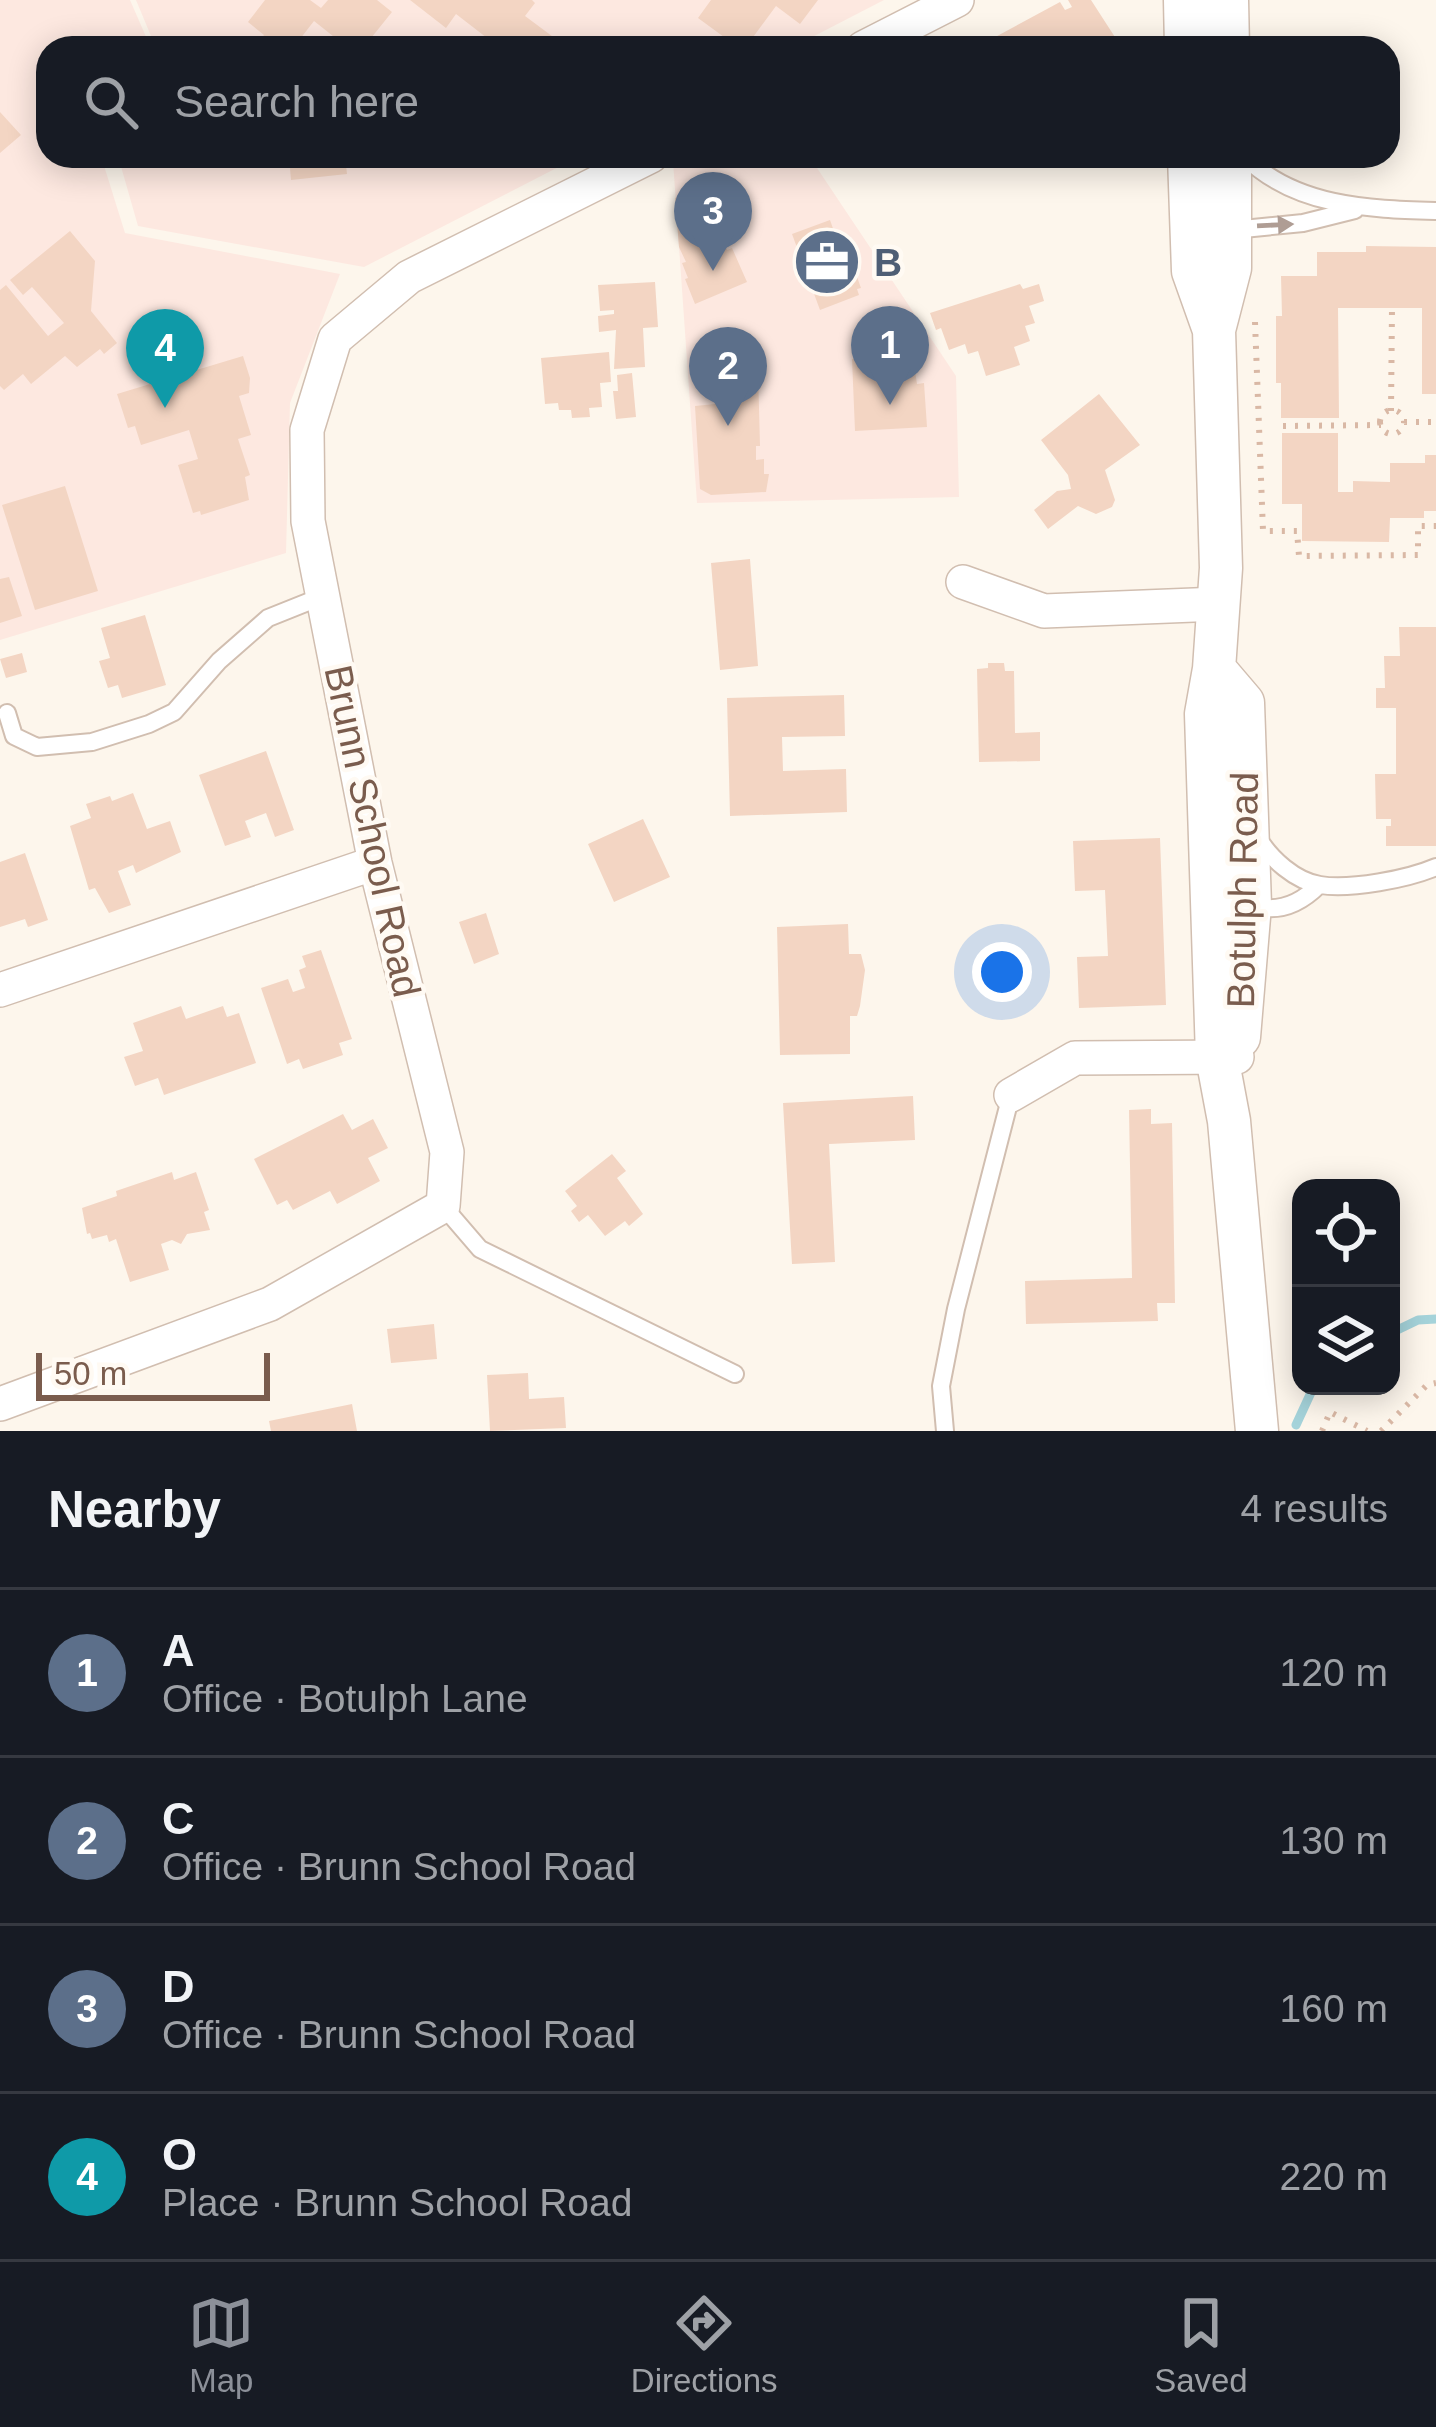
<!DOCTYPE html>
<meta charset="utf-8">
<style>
:root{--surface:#171b24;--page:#242831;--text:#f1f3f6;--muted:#9ea1a6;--line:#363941;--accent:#8c9099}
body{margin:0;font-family:Helvetica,sans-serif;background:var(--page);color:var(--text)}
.controls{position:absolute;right:36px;bottom:36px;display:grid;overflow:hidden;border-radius:24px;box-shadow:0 6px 30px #0003}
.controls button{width:108px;height:108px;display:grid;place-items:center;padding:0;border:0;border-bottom:3px solid var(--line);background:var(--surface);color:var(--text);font:60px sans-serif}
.scale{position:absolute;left:36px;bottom:30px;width:234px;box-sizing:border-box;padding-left:12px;border:6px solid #7a5c4d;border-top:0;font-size:33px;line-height:42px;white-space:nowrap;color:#7a5c4d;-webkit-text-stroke:9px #fffaf3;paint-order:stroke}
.you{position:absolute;left:1002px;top:972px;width:42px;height:42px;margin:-30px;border:9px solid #fff;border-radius:50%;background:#1a73e8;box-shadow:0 0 0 18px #1a73e833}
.badge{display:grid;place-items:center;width:78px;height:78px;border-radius:50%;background:var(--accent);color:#fff;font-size:39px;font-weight:700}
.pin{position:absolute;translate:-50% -99px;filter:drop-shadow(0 3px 6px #0008)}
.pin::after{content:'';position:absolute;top:63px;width:42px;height:36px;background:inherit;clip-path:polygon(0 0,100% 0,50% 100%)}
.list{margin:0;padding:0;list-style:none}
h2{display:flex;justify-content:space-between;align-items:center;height:156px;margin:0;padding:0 48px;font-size:51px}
h2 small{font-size:39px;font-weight:400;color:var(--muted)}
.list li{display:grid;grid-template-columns:78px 1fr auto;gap:36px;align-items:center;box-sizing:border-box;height:168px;padding:0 48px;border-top:3px solid var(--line)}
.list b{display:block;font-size:45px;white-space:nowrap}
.list p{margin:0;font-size:39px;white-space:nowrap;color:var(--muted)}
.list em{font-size:39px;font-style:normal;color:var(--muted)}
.icon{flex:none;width:66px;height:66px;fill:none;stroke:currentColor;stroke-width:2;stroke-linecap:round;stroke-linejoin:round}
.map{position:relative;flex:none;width:1436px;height:1431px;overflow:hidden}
.search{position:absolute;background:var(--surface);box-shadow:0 6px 30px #0003;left:36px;right:36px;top:36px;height:132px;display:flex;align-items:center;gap:30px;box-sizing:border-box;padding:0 42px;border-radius:36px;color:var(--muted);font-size:45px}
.sheet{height:828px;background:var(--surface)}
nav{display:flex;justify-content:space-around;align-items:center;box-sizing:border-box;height:168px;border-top:3px solid var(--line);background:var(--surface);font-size:33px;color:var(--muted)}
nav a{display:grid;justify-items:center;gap:6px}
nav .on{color:var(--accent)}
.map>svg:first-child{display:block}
</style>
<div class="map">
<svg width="1436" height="1431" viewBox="0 0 1436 1431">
<rect width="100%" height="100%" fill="#fdf6ec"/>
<path fill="#fde8e0" d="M 0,0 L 130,0 L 147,39 L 142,48 L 48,48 L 48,156 L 101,156 L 125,233 L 340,274 L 290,403 L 286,553 L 0,640 Z
M 136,0 L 884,0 L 791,48 L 156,48 Z
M 118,156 L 580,156 L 364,267 L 138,226 Z
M 685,156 L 809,156 L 956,376 L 959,497 L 697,503 L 673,161 Z"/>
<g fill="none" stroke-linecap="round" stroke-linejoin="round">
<path stroke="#a5d3da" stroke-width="9" d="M 1391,1333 L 1418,1320 L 1436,1319
M 1296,1425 L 1314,1386"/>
</g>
<path fill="#f3d5c3" d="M 265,0 L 310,0 L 321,8 L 328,0 L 377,0 L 392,12 L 363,48 L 348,48 L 314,21 L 293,48 L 254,48 L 264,35 L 248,22 Z
M 410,0 L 532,0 L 535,3 L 525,16 L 568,48 L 500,48 L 456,14 L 446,28 Z
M 711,0 L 818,0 L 800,24 L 776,6 L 745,48 L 739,48 L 698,18 Z
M 1068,0 L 1091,0 L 1122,48 L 975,48 L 1060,2 L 1065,10 L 1072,7 Z
M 0,112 L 21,135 L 0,153 Z
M 289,156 L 345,156 L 347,174 L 291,180 Z
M 704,185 L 725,229 L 718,231 L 727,250 L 732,248 L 747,282 L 695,304 L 685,279 L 688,278 L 682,263 L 686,262 L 679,247 L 675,198 Z
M 830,220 L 836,237 L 842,235 L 861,288 L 857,289 L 859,295 L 820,310 L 792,234 Z
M 70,231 L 95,261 L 91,311 L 117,343 L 104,354 L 100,349 L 77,367 L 65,356 L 31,384 L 23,374 L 4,390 L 0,386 L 0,290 L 6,285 L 48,336 L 64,323 L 32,287 L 23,295 L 10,280 Z
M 1366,246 L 1436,247 L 1436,394 L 1422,394 L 1422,308 L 1338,308 L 1339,418 L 1281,418 L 1281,383 L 1276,383 L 1276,316 L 1282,316 L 1281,276 L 1317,276 L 1317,252 L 1366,252 Z
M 655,282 L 658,327 L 643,328 L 645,367 L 614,369 L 616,330 L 599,332 L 598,316 L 614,314 L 614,310 L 600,311 L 598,285 Z
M 1020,284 L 1023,289 L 1039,284 L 1044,301 L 1029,306 L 1035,323 L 1025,326 L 1030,341 L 1014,347 L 1020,365 L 986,376 L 978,351 L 968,354 L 965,344 L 949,350 L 941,328 L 936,330 L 930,313 Z
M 912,351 L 917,384 L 924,383 L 927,427 L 855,431 L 852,359 L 898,356 L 898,352 Z
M 609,352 L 611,382 L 600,383 L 602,407 L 589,408 L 590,417 L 572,418 L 571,410 L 559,410 L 558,403 L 545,404 L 541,358 Z
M 243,356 L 250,378 L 249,393 L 239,396 L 251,435 L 238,439 L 250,475 L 245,477 L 249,500 L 201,515 L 200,511 L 193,513 L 178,465 L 198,459 L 189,430 L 141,445 L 135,426 L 128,428 L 117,394 Z
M 703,364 L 721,367 L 751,364 L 758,370 L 760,446 L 756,446 L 756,460 L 764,459 L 764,474 L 769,474 L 766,492 L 711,495 L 700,489 L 695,406 L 715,404 L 714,393 L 696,381 L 696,371 Z
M 632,373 L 636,417 L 616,419 L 613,391 L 618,391 L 617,375 Z
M 1099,394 L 1140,445 L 1105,470 L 1115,500 L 1112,507 L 1096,514 L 1078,506 L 1048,529 L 1034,510 L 1057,491 L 1071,489 L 1068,475 L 1041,440 Z
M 1282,433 L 1338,433 L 1338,492 L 1353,492 L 1353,481 L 1390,482 L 1390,463 L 1425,463 L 1425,455 L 1436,455 L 1436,511 L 1424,511 L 1424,518 L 1390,518 L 1389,542 L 1302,541 L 1302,504 L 1282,504 Z
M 65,486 L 98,591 L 35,610 L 2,505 Z
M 750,559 L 758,666 L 720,670 L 711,563 Z
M 9,577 L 22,616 L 0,623 L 0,579 Z
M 145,615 L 166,685 L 122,698 L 118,685 L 108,688 L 99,661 L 110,658 L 101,628 Z
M 1399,627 L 1436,627 L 1436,846 L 1386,846 L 1386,826 L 1391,826 L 1391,819 L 1376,819 L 1375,774 L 1396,774 L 1396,708 L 1376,708 L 1376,688 L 1385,688 L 1384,656 L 1400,656 Z
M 22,653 L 27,672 L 6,678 L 0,659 Z
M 988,663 L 1004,663 L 1005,671 L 1014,671 L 1015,733 L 1040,732 L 1040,761 L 979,762 L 977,669 L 988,668 Z
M 844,695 L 845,736 L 782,737 L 783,771 L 846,769 L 847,812 L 730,816 L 727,698 Z
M 266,751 L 294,830 L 275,837 L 266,813 L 245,821 L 251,837 L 225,846 L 199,775 Z
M 133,793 L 147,829 L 170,821 L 181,852 L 136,873 L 133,865 L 118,871 L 131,905 L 109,913 L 95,888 L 89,890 L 70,826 L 91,818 L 86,804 L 110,796 L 112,801 Z
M 643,819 L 670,877 L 614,902 L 588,844 Z
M 1160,838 L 1166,1005 L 1079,1008 L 1077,957 L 1108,956 L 1105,890 L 1075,891 L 1073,841 Z
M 25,853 L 48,920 L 28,927 L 25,919 L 0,927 L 0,862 Z
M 486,913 L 499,954 L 474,964 L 459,922 Z
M 848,924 L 849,954 L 861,954 L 865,970 L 860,1006 L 857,1016 L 850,1016 L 850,1054 L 780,1055 L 777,927 Z
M 321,950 L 352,1039 L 339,1043 L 343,1055 L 303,1069 L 299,1059 L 287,1064 L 261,988 L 288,979 L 293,992 L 305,988 L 299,970 L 306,967 L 302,956 Z
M 181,1006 L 186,1019 L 223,1006 L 227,1017 L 239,1013 L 256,1063 L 164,1095 L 158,1078 L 135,1086 L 124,1057 L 143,1051 L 133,1023 Z
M 913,1096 L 915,1140 L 829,1144 L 835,1262 L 792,1264 L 783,1103 Z
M 1151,1109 L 1151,1124 L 1172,1123 L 1175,1303 L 1157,1303 L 1158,1321 L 1026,1324 L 1025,1281 L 1132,1278 L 1129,1110 Z
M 343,1114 L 352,1130 L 373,1119 L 388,1148 L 368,1158 L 380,1181 L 337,1204 L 330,1191 L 293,1210 L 287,1200 L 277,1205 L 254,1159 Z
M 612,1154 L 626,1171 L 617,1178 L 643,1214 L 629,1226 L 625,1221 L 605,1236 L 588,1215 L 579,1222 L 571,1211 L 577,1206 L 565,1191 Z
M 172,1172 L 174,1180 L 196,1172 L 209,1210 L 204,1212 L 210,1230 L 187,1234 L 181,1244 L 172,1240 L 161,1244 L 169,1270 L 130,1282 L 116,1239 L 109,1242 L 107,1235 L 92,1239 L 90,1233 L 87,1234 L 82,1208 L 117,1196 L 116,1191 Z
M 434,1324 L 437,1359 L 391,1363 L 387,1329 Z
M 528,1373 L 529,1399 L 564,1397 L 566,1428 L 490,1431 L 487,1375 Z
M 352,1404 L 357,1431 L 271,1431 L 269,1421 Z"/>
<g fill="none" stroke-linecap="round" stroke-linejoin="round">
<g stroke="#d1beb0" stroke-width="20">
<path id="service" d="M 1244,156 C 1295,207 1369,209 1436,211
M 1233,230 L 1303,223 L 1355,210
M 7,713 L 14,736 L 37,747 L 92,742 L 149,724 L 174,712 L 219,661 L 268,618 L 323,596
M 1258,838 C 1271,859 1295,881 1320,885 C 1350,890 1408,879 1436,867
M 1251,905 C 1278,914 1300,904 1319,885
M 443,1206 L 480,1249 L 735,1374
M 945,1431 L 941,1386 L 956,1309 L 1011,1095"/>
</g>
<g stroke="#d1beb0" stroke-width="36">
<path id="minor" d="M 863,48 L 957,0
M 963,582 L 1044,611 L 1219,604
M 0,990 L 375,863
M 1011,1095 L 1075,1058 L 1237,1057
M 0,1404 L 270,1304 L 443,1206 L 447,1152 L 375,863 L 308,521 L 307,430 L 335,339 L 409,277 L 651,156"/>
</g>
<g stroke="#d1beb0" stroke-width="45">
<path id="tertiary" d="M 1185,0 L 1186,48
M 1227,0 L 1228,48
M 1189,156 L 1193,271 L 1214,330
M 1230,156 L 1230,268 L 1214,330 L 1221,568 L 1214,669 L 1206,714 L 1217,1057 L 1229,1121 L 1257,1431
M 1214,669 L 1243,703 L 1250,905 L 1239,1037"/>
</g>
<path stroke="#d9b8a5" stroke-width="6" stroke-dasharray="3 9" stroke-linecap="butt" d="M 1255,322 L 1263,531 L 1297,531 L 1299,556 L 1418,555 L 1418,526 L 1436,526
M1380 422a12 12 0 1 1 24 0a12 12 0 1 1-24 0Z
M 1391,411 L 1392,308
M 1404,422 L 1436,422
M 1283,426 L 1381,425
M 1322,1431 L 1330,1412 L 1367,1431
M 1381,1431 L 1427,1385 L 1436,1383"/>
<use href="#service" stroke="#fff" stroke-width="16"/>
<use href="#minor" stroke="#fff" stroke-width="33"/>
<use href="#tertiary" stroke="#fff" stroke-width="42"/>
</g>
<defs><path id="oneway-solid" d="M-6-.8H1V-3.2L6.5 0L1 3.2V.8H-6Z" transform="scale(3)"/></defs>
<use fill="#af9d94" href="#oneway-solid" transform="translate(1275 225) rotate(-3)"/>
<defs>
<g id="office-disc" transform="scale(3.45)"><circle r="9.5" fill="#5c6f8a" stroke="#fffaf3"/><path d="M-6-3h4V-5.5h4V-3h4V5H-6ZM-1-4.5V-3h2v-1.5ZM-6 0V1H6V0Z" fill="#fff"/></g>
</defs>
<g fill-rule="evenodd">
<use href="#office-disc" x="827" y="262"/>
</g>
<g text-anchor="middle" stroke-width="9" stroke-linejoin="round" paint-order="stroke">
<g font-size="39" font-weight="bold" fill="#4e5e75" stroke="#fffaf3" text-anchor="start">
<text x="874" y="276">B</text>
</g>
<g font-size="39" fill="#7a5c4d" stroke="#fffaf3">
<text transform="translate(373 831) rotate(78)" y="14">Brunn School Road</text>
<text transform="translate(1242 890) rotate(-89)" y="14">Botulph Road</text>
</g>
</g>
</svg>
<div class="controls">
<button><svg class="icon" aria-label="locate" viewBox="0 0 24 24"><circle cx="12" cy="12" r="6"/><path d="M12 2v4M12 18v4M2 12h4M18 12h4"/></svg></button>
<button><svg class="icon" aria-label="layers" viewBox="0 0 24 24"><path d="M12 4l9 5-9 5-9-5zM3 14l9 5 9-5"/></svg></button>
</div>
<div class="scale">50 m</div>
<div class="you"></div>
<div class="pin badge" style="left:890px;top:405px;background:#5c6f8a">1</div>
<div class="pin badge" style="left:728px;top:426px;background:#5c6f8a">2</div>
<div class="pin badge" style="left:713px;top:271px;background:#5c6f8a">3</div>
<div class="pin badge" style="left:165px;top:408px;background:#0f9aa8">4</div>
<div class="search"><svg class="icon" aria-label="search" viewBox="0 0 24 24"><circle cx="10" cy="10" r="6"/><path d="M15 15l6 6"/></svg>Search here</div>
</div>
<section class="sheet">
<h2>Nearby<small>4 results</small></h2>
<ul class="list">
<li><span class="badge" style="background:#5c6f8a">1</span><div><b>A</b><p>Office · Botulph Lane</p></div><em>120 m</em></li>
<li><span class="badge" style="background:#5c6f8a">2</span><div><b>C</b><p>Office · Brunn School Road</p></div><em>130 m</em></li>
<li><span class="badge" style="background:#5c6f8a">3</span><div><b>D</b><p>Office · Brunn School Road</p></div><em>160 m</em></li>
<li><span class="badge" style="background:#0f9aa8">4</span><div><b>O</b><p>Place · Brunn School Road</p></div><em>220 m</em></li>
</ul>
</section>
<nav>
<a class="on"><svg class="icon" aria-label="map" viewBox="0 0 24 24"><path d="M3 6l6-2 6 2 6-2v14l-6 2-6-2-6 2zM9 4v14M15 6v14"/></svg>Map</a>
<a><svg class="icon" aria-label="directions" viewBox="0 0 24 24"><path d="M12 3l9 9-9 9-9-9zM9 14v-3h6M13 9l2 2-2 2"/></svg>Directions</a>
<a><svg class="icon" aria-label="saved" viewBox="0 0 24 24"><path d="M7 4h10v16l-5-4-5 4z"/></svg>Saved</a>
</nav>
